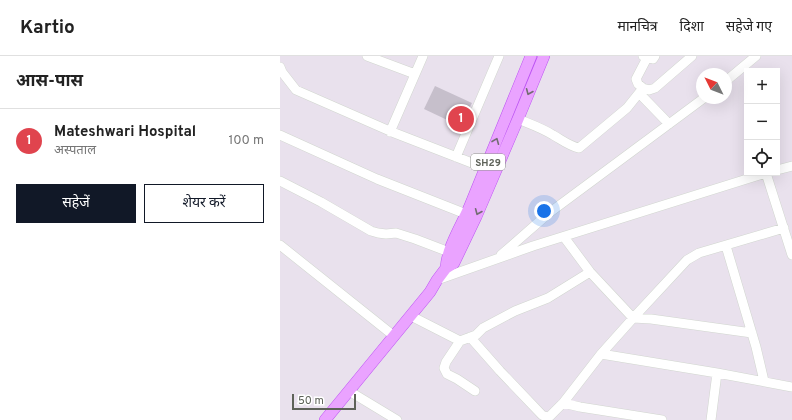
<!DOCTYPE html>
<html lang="hi">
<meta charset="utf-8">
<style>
:root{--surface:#fff;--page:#f2f2f2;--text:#222;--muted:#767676;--line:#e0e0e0;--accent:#111827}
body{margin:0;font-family:Overpass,"Noto Sans Devanagari",sans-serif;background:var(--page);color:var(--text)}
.controls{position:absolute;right:12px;top:12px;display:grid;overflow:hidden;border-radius:0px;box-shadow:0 4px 16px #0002}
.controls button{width:36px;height:36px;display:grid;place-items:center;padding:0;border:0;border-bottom:1px solid var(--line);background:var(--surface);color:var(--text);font:20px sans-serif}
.compass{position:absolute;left:416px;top:12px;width:36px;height:36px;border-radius:50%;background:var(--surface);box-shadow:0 4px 16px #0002;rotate:312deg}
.scale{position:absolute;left:12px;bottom:10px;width:64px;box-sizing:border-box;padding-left:4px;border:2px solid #5e6259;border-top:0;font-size:11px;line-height:14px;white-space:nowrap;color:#5e6259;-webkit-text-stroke:3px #fff;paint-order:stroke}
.you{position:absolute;left:264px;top:155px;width:14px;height:14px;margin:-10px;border:3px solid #fff;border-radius:50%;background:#1a73e8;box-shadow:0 0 0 6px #1a73e833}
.badge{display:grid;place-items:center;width:26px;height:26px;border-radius:50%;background:var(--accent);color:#fff;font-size:13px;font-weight:700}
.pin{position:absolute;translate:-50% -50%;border:2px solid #fff;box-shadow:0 1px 4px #0006}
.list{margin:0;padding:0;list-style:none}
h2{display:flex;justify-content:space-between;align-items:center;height:52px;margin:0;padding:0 16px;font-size:17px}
h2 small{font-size:13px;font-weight:400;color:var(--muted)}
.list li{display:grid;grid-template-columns:26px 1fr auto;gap:12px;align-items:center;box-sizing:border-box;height:64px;padding:0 16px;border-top:1px solid var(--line)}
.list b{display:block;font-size:15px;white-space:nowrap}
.list p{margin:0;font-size:13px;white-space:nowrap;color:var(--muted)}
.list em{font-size:13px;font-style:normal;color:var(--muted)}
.actions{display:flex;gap:8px;padding:12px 16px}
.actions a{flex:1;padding:9px 0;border:1px solid var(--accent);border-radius:0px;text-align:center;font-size:14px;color:var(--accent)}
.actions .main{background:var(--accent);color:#fff}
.icon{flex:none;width:22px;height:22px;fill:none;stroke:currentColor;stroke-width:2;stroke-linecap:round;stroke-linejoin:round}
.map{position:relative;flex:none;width:512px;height:364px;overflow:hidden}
header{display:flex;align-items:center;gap:24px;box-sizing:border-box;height:56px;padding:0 20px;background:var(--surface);border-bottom:1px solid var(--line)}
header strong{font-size:19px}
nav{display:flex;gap:22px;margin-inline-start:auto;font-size:14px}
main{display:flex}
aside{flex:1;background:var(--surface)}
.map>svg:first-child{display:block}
</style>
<header>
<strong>Kartio</strong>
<nav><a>मानचित्र</a><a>दिशा</a><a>सहेजे गए</a></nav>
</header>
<main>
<aside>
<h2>आस-पास<small></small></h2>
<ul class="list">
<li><span class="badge" style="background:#e0444e">1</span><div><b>Mateshwari Hospital</b><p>अस्पताल</p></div><em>100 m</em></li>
</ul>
<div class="actions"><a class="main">सहेजें</a><a>शेयर करें</a></div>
</aside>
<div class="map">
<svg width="512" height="364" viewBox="0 0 512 364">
<rect width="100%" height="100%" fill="#e9e1ed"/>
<path fill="#c6bfcb" d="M 155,30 L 192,47 L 180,70 L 144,53 Z"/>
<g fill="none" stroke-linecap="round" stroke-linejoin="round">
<g stroke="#d1d6cf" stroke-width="10">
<path id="minor" d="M 87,0 L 135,18
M 363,0 L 373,3 L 375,0
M 0,11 L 2,16 L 16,34 L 112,76 L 210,114
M 446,25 L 476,0
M 363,32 L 369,34 L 375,32 L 412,0
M 359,37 L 389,68
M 238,63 C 250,68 262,72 273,79 C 282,84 289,90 299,92 L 347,52 L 363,32 L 358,28 L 356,23 L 367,2
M 110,76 L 143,0
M 0,79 L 97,123 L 186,158
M 176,101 L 219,0
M 497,114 L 512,110
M 486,117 L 512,199
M 0,125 L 41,146 L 91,175 L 98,177 L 106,178 L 116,177 L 135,183 L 169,196
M 284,181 L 310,216 L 353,262 L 371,263 L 472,277
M 0,189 L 114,280
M 446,190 L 476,291 L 484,325
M 221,199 L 269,157 L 424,42
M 157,224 L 253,190 L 486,117
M 131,260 L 180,285 L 196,279 L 203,272 L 235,255 L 268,242 L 310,216
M 190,281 L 220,315 L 262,359 L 266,361 L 270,360 L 283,347 L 321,298 L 355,260 L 407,204 L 419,197 L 504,172
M 180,285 L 166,306 L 164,312 L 167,318 L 177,323 L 195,335
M 321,298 L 437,317 L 512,331
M 69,335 L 117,364
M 283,347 L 300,351 L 382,364
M 431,364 L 437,317"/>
</g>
<g stroke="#bc53f3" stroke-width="12">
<path id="major" d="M 166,212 C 167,192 181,170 189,152 C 209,102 230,51 251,0
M 45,364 L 150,236 L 157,224 L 166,212 L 174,207 L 196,161 L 238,63 L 264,0"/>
</g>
<use href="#minor" stroke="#fff" stroke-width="9"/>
<use href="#major" stroke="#eaa3ff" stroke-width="11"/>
</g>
<defs><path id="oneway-chevron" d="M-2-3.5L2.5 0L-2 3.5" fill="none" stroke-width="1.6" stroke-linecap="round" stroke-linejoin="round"/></defs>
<g stroke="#736c72">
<use href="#oneway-chevron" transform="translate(249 36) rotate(113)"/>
<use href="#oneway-chevron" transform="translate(216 85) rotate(-68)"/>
<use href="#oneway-chevron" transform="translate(198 156) rotate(113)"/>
</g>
<g text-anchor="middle" stroke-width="3.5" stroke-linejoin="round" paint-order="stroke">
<rect fill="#fff" stroke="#8e918b" stroke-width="1" x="191" y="98" width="34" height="16" rx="3"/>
<g font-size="10" font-weight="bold" fill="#5e6259">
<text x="208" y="110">SH29</text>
</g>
</g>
</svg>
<div class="controls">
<button>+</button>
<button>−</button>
<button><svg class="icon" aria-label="locate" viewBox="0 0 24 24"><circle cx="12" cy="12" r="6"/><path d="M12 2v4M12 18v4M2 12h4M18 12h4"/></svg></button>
</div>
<svg class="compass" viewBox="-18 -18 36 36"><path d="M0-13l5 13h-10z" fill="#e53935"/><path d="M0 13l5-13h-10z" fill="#767676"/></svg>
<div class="scale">50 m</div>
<div class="you"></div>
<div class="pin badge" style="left:181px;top:63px;background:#e0444e">1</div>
</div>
</main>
